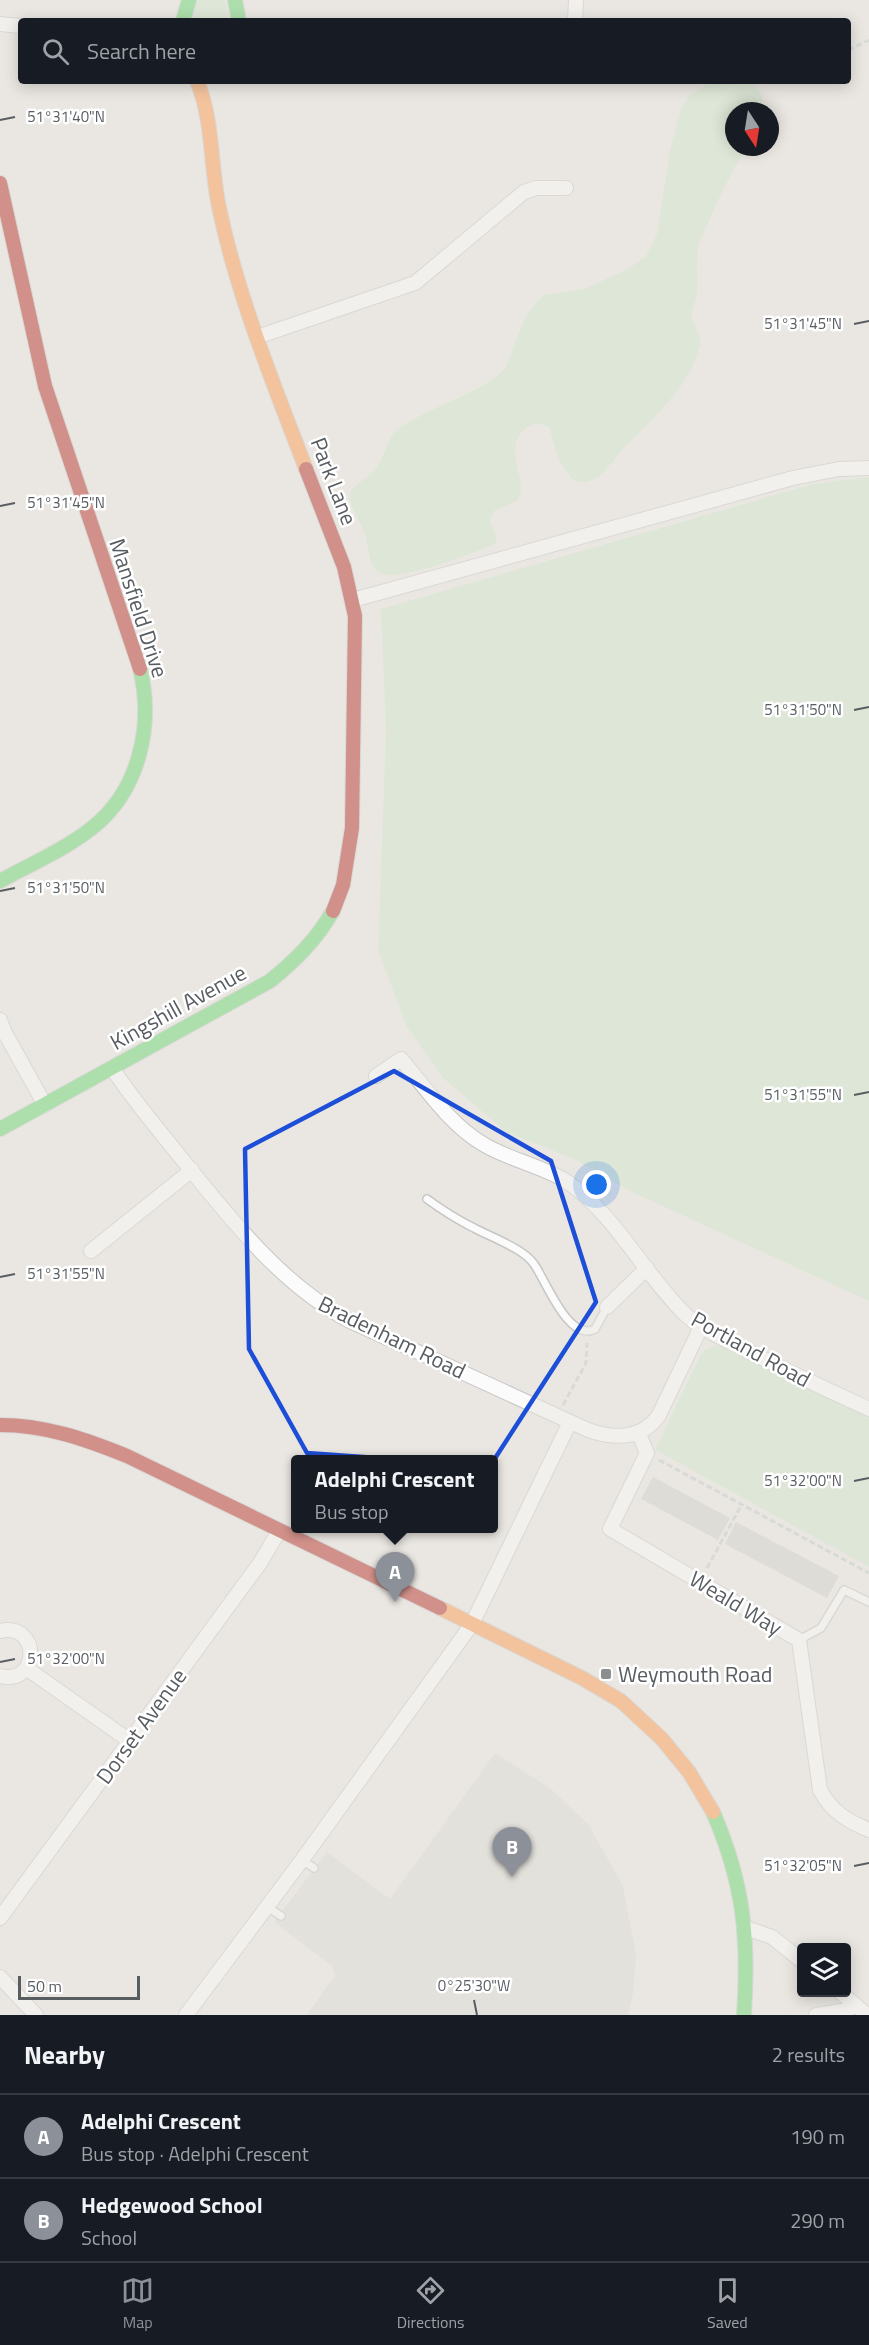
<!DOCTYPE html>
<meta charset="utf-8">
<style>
:root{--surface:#171b24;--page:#242831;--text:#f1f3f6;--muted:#9ea1a6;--line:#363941;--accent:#8c9099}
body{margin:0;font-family:"Titillium Web",sans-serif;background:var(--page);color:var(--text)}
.controls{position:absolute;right:18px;bottom:18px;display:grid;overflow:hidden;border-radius:6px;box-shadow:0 3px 15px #0003}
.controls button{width:54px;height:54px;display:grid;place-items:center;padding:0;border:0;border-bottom:2px solid var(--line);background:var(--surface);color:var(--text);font:30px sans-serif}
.compass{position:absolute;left:725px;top:102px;width:54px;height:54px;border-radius:50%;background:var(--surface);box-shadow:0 3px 15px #0003;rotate:168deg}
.scale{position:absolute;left:18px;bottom:15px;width:122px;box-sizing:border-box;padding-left:6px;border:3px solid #585d62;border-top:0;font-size:16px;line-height:21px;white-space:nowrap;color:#585d62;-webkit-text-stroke:4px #fff;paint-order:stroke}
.you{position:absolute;left:597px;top:1185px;width:21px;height:21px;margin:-15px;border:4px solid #fff;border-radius:50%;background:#1a73e8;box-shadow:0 0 0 9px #1a73e833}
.badge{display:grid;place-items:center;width:39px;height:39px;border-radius:50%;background:var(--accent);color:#fff;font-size:20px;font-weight:700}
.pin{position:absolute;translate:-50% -50px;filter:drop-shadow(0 2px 3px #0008)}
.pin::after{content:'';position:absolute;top:32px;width:21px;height:18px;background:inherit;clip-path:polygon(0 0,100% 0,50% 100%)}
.popup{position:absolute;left:291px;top:1455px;width:207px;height:78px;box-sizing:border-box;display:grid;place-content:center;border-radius:6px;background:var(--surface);filter:drop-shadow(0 2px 4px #0005);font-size:20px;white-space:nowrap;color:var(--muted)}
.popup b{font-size:22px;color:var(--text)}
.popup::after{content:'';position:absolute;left:50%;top:100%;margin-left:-12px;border:12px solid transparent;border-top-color:var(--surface)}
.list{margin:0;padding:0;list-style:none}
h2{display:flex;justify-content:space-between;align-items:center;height:78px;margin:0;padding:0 24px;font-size:26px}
h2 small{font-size:20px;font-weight:400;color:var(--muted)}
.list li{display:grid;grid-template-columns:39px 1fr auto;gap:18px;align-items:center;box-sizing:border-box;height:84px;padding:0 24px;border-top:2px solid var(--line)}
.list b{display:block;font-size:22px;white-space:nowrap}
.list p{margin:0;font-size:20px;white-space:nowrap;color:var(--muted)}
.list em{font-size:20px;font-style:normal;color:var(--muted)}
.icon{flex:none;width:33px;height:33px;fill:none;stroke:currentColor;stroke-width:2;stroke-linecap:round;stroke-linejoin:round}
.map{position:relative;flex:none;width:869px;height:2015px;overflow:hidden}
.search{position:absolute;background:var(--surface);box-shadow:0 3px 15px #0003;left:18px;right:18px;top:18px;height:66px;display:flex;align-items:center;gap:15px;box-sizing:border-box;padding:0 21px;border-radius:6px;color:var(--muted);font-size:22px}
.sheet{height:246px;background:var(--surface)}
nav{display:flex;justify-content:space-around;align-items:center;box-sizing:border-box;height:84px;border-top:2px solid var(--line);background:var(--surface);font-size:16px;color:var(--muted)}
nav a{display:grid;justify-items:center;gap:3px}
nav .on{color:var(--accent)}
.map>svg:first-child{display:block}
</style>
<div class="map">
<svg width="869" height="2015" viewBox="0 0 869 2015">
<rect width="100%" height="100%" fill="#eae7e2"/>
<path fill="#dcd9d2" d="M 495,1753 L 551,1789 L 588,1824 L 623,1886 L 636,1954 L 633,1994 L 628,2015 L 307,2015 L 335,1975 L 332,1966 L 274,1922 L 327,1852 L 390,1899 Z"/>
<path fill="#d1e7cb" d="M 195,0 L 225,0 L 231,21 L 191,21 Z
M 712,81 L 750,81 C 760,91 766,97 761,111 L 734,111 L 734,147 L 747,147 C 732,172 719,196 708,224 C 704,232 699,241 698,249 C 696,265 698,280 697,295 C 697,301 692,306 692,312 C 690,324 703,334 700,347 C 688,389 653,418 624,448 C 610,462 599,488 574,481 L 559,461 L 549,427 C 541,423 533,423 526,428 C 506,445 520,467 521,488 C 521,493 519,497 517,501 L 494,511 L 490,521 L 497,538 L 495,544 C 476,552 395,584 380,573 C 368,565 369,548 365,535 C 361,521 348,507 350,492 C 357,482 370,477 377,467 C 385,456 387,438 397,430 C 426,407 485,393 506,367 L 525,317 L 543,295 L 584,289 L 628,269 L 646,256 L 657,234 L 670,151 L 681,108 L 690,95 Z
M 869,477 L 869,1301 L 632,1192 L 576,1160 L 506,1132 L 443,1078 L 407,1027 L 378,951 L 386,731 L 381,609 L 813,484 Z
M 714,1346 L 722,1346 L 869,1416 L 869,1567 L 655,1450 L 700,1356 L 705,1350 Z"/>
<path fill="#d0cecb" d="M 653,1477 L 730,1518 L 718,1540 L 641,1499 Z
M 736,1522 L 839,1576 L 827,1598 L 725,1544 Z"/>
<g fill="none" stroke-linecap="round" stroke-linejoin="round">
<g stroke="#c6c6c5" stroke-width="10">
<path id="lane" d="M 427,1199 C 442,1210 458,1220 474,1228 C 491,1237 524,1249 534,1264 C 546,1281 569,1343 595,1329 L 607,1307
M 799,1640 L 821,1628 L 844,1590 L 869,1602
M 302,1860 L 314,1868
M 266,1906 L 281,1916"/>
</g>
<g stroke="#c6c6c5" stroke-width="16">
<path id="street" d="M 575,21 L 576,0
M 0,24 L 21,26
M 257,337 L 415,283 L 524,192 L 536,188 L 566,188
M 353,600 L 793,478 L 839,469 L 869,468
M 0,1020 L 5,1033 L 45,1105
M 112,1068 C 133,1100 158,1129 182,1159 C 230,1218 281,1285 350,1321 L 588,1430 C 613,1439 642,1440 659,1415 L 701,1327
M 376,1076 L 401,1059 C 426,1088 449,1124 483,1144 C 509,1160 546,1167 569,1183 C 617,1217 645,1276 687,1316 C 704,1331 726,1340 746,1350 C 786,1371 828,1390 869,1409
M 91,1251 L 192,1170
M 607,1307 L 647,1268
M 638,1432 L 647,1453 L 610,1529 L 799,1640 L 820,1790 C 831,1811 847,1821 869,1830
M 0,1631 C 41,1622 40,1686 0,1676
M 26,1668 L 130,1741
M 0,1918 L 260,1563 L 279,1531
M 746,1928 L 772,1937 L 802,1961
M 0,1977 L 36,2015
M 840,1992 L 867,2015
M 186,2015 L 302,1860 L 472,1624 L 570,1422
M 816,2015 L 848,2010 L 854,2005"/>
</g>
<g stroke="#c7c6c6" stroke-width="16">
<path id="fast" d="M 235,0 L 239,21
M 183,21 L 189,0
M 0,881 C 31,864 64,850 92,828 C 139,791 154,726 140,669
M 0,1129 L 270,981 C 296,960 316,940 333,911
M 713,1812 C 744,1884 749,1938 744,2015"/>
</g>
<g stroke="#c7c6c6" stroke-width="16">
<path id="slow" d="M 197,81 C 214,122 210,169 220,212 C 239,300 274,385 306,469
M 440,1608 L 582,1678 L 621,1701 L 662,1739 L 689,1772 L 713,1812"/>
</g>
<g stroke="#c7c6c6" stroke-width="16">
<path id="jam" d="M 0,183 L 45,386 L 140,669
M 306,469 L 344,567 L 355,616 L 352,828 L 343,885 L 333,911
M 0,1425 C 45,1425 85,1439 127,1456 L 440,1608"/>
</g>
<path stroke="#c4cac7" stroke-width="3" stroke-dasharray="6 3" stroke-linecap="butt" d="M 848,50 L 869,40
M 768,81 L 772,81
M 563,1405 L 586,1363 L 587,1343
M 659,1460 L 869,1573
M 707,1568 L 742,1504"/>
<use href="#lane" stroke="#fcfbfb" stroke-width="7"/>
<use href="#street" stroke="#fcfbfb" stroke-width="14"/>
<use href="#fast" stroke="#63d668" stroke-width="14"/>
<use href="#slow" stroke="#ff974d" stroke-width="14"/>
<use href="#jam" stroke="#b3261e" stroke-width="14"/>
</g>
<path d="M0 0H869V2015H0ZM 394,1071 L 551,1161 L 596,1302 L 490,1466 L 307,1453 L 249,1349 L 245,1149 Z" fill="#eae7e2" fill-opacity=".55" fill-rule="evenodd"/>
<path fill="none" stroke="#1d4ed8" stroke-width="4.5" stroke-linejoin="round" d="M 394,1071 L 551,1161 L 596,1302 L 490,1466 L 307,1453 L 249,1349 L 245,1149 Z"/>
<path fill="none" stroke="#585d62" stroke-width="2" d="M 0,120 L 15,117M 854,324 L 869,321M 0,506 L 15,503M 854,710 L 869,707M 0,891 L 15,888M 854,1095 L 869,1092M 0,1277 L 15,1274M 854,1481 L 869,1478M 0,1662 L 15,1659M 854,1866 L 869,1863M 474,2000 L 477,2015"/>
<rect fill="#8b8d8f" stroke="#fff" stroke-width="2" x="600" y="1668" width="12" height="12" rx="3"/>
<g text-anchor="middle" stroke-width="5" stroke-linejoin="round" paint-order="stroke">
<g font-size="22" fill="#585d62" stroke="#fff">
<text transform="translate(334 481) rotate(69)" y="8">Park Lane</text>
<text transform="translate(139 608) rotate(72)" y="8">Mansfield Drive</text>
<text transform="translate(178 1007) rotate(-29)" y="8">Kingshill Avenue</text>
<text transform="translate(392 1337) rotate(26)" y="8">Bradenham Road</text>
<text transform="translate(751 1349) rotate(29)" y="8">Portland Road</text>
<text transform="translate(736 1603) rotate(31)" y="8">Weald Way</text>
<text transform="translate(141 1726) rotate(-54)" y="8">Dorset Avenue</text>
</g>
<g font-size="22" fill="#585d62" stroke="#fff" text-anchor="start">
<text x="618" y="1682">Weymouth Road</text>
</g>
</g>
<g font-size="15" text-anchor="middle" fill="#585d62" stroke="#fff" stroke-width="5" stroke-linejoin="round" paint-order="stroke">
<text x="66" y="122">51°31'40"N</text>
<text x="803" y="329">51°31'45"N</text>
<text x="66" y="508">51°31'45"N</text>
<text x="803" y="715">51°31'50"N</text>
<text x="66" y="893">51°31'50"N</text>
<text x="803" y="1100">51°31'55"N</text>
<text x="66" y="1279">51°31'55"N</text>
<text x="803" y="1486">51°32'00"N</text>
<text x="66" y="1664">51°32'00"N</text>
<text x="803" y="1871">51°32'05"N</text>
<text x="474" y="1991">0°25'30"W</text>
</g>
</svg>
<div class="controls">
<button><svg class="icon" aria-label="layers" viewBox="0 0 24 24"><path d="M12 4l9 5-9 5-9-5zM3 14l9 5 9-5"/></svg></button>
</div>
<svg class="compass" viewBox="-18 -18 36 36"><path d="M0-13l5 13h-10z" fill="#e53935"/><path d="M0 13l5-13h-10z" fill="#9ea1a6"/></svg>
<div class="scale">50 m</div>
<div class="you"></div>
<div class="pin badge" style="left:395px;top:1602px">A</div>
<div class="popup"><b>Adelphi Crescent</b>Bus stop</div>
<div class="pin badge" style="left:512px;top:1877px">B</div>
<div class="search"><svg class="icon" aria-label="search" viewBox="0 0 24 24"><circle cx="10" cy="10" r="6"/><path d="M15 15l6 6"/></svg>Search here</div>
</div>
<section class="sheet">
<h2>Nearby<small>2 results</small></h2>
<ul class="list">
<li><span class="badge">A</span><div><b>Adelphi Crescent</b><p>Bus stop · Adelphi Crescent</p></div><em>190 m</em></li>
<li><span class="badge">B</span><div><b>Hedgewood School</b><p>School</p></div><em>290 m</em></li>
</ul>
</section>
<nav>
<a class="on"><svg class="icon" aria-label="map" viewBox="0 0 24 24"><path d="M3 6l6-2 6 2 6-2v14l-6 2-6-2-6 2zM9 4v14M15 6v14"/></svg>Map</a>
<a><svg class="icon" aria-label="directions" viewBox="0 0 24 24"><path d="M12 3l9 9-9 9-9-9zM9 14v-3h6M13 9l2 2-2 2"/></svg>Directions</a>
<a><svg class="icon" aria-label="saved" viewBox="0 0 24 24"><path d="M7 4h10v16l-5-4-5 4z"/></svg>Saved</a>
</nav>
